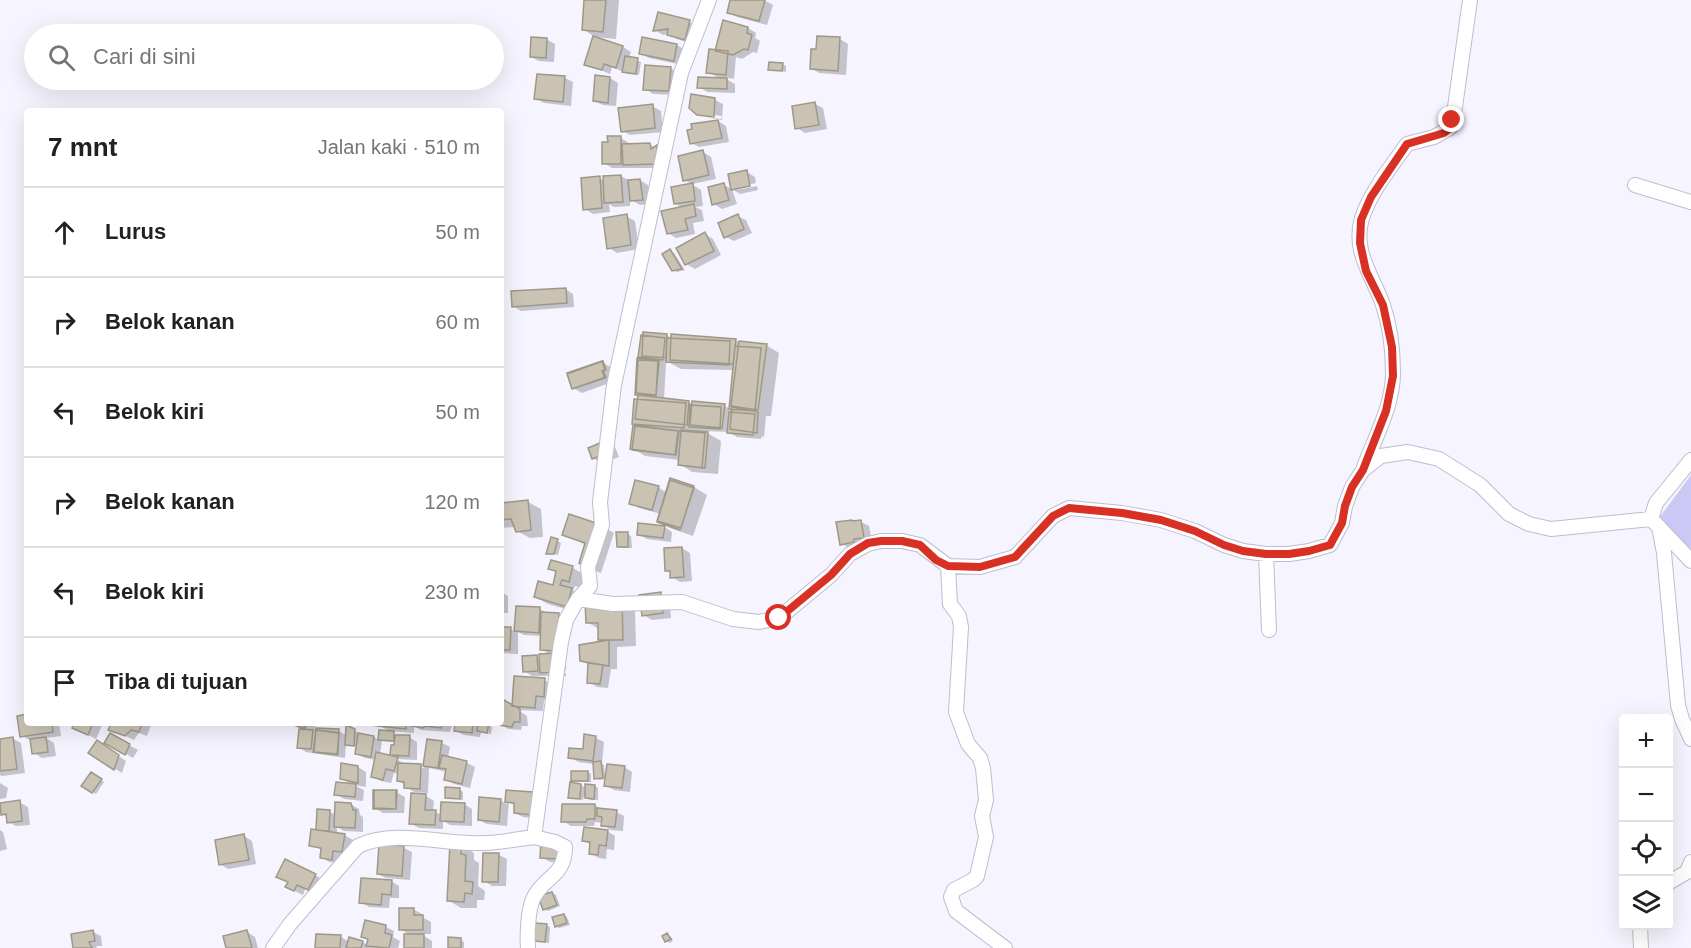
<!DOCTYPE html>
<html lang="id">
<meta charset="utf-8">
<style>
:root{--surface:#fff;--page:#f6f6f6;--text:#202124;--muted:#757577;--line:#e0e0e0}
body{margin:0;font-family:Arial,sans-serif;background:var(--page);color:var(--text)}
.controls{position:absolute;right:18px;bottom:18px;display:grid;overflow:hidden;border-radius:6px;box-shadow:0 6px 24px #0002}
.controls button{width:54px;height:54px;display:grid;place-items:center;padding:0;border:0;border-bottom:2px solid var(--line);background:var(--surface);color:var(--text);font:30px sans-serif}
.stop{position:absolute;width:18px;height:18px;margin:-14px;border:4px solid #d93025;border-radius:50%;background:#fff}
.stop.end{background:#d93025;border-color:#fff;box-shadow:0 2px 6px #0008}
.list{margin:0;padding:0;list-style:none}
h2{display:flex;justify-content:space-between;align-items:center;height:78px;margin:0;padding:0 24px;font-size:26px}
h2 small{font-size:20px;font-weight:400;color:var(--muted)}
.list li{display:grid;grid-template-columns:39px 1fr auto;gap:18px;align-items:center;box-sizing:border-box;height:90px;padding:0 24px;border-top:2px solid var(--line)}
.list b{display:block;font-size:22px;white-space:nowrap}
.list em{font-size:20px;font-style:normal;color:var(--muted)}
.icon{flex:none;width:33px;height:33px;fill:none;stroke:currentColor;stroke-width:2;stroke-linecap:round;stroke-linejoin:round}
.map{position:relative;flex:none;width:1691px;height:948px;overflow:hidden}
.search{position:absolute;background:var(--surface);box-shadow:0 6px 24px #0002;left:24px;top:24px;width:480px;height:66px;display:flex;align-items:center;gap:15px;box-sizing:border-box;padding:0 21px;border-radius:33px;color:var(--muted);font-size:22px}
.panel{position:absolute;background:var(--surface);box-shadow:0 6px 24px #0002;left:24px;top:108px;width:480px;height:618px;border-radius:6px}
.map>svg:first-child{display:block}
</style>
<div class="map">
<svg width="1691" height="948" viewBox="0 0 1691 948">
<rect width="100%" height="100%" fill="#f5f4ff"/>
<path fill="#ccc8f5" d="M 1691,475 L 1691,557 L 1659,518 Z"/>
<path fill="#0003" fill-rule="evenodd" d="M 586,0 L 619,0 L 616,39 L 595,37 L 584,30 Z
M 732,0 L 764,0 L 773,5 L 767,25 L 737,17 L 729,12 Z
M 689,22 L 697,26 L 693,44 L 677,39 L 668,34 L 663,35 L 655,30 Z
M 724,22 L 748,28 L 756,33 L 755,38 L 760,41 L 757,53 L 753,52 L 742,59 L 736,57 L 734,79 L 723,77 L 735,84 L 735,93 L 707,92 L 699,87 L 721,79 L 708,72 L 717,51 Z
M 594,38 L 623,47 L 631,52 L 629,58 L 641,62 L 639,75 L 628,74 L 612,67 L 610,74 L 586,64 Z
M 546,39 L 555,44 L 554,62 L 539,61 L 531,57 Z
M 643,39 L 677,45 L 685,50 L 682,65 L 649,58 L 641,54 Z
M 840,39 L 848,44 L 846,75 L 819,73 L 811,68 L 817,51 Z
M 782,64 L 786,66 L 786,72 L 770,69 Z
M 670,68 L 679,73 L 677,95 L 653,94 L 645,89 Z
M 538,75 L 565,78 L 573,82 L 571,106 L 544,103 L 536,98 Z
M 596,77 L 610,78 L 618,83 L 616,106 L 603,105 L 594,101 Z
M 715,100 L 723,104 L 722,120 L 704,117 L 721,119 L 722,116 L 698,113 Z
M 815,104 L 823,108 L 827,129 L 805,133 L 797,128 Z
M 652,106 L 661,111 L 663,132 L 630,135 L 622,131 Z
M 718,121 L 726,126 L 729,142 L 699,147 L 691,143 Z
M 621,138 L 629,143 L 629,145 L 650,145 L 665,151 L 665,168 L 612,168 L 604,163 Z
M 703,152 L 711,157 L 716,179 L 692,184 L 684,180 Z
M 747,172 L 755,177 L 756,183 L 737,187 L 737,190 L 757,186 L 758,190 L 740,194 L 732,189 L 737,204 L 722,209 L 714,204 L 724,185 L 732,189 Z
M 621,176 L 630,181 L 640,180 L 648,185 L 651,204 L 640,205 L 630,199 L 630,206 L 614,207 L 609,204 L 610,212 L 593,214 L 585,209 L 599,178 L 605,181 Z
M 693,185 L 701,190 L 703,206 L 695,207 L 702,210 L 704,221 L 693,223 L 695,234 L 676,238 L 668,233 L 683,208 L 675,204 Z
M 626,216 L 635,221 L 639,249 L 617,253 L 609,248 Z
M 737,216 L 746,220 L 752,233 L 734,241 L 726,237 Z
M 705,234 L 713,239 L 721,255 L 695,269 L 686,264 L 678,248 Z
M 670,251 L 674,253 L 685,270 L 677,272 L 674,270 Z
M 501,262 L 502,283 L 501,283 Z
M 565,289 L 573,294 L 574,307 L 521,311 L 513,306 Z
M 667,335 L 672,339 L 735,340 L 739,342 L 766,345 L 779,353 L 771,416 L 766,416 L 764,437 L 762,436 L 761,439 L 737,437 L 729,432 L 704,431 L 721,441 L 718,474 L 692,472 L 680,464 L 680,460 L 645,456 L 632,448 L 642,428 L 633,423 L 646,359 L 640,356 ZM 666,363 L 670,363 L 681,369 L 734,370 L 730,409 L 725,406 L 694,405 L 689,402 L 664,399 Z
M 603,363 L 611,367 L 612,382 L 582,393 L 573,388 Z
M 607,442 L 615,447 L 619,457 L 601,463 L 593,458 Z
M 671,480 L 694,487 L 707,495 L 693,536 L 670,528 L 658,521 L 661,514 L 639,508 L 631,503 L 658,487 L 667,493 Z
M 528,502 L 541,509 L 543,537 L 530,538 L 517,531 L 515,527 L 501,528 L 501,504 Z
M 861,522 L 869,526 L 872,542 L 850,548 L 842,544 Z
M 640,524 L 666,528 L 672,532 L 671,542 L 647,539 L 638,534 Z
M 602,526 L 614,533 L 601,573 L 593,570 L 586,545 L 564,534 Z
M 627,534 L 631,536 L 632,548 L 622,548 L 618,546 Z
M 552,539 L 561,543 L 558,555 L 548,553 Z
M 682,548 L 690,553 L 692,581 L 680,582 L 672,577 L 671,573 L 667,570 Z
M 552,562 L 573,568 L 585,575 L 582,588 L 575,586 L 573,591 L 584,597 L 579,613 L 548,604 L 535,597 L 554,587 L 557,573 L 550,569 Z
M 501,592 L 508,596 L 508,613 L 501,613 Z
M 660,594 L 669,599 L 671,618 L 652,620 L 643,615 Z
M 587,603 L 635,609 L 636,646 L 617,647 L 617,669 L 611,669 L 608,688 L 597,687 L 589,682 L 589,665 L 581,660 L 605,642 L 600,639 L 599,629 L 587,622 Z
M 517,608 L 540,609 L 549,614 L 559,615 L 567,619 L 557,654 L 566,659 L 566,676 L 532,676 L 524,671 L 537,657 L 541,659 L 551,655 L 541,649 L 542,636 L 524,635 L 518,632 L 518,654 L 501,653 L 501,629 L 510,629 L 515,632 ZM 566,670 L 566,673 L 547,674 L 547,671 Z
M 544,680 L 552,684 L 552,701 L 544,700 L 543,711 L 518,710 L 527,716 L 528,726 L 522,726 L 521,730 L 508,729 L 500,724 L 503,702 L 513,708 Z
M 27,715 L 27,723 L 59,723 L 61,736 L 46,738 L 54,743 L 56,756 L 42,758 L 34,753 L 32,741 L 22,736 Z
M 76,723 L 103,723 L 96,739 L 82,732 Z
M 112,723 L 148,723 L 151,725 L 147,736 L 139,733 L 134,740 L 110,729 Z
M 289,723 L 316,723 L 315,729 L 339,731 L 347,736 L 355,730 L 358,734 L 374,737 L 379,740 L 380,731 L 391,732 L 380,726 L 380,723 L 453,723 L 450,732 L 421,730 L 414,726 L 414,733 L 391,731 L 397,736 L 409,737 L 417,742 L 417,760 L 397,759 L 405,765 L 424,768 L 428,740 L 442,743 L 450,747 L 448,758 L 467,763 L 475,767 L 470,788 L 454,784 L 446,779 L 447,772 L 429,768 L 428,793 L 414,792 L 406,787 L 406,785 L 398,781 L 399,774 L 394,773 L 391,783 L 381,781 L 372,776 L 376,760 L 365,758 L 357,754 L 358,747 L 346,744 L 345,758 L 306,752 L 298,747 L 300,728 ZM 382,741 L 396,742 L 396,747 L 392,747 L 392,757 L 380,754 Z
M 377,723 L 377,727 L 361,724 L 361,723 Z
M 457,723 L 488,724 L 492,727 L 491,734 L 481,732 L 480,737 L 464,735 L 456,731 Z
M 110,735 L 138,750 L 133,758 L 106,743 Z
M 12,738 L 21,743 L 25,773 L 2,776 L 0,775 L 0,740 Z
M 596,738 L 604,742 L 602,764 L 604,765 L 605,775 L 624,767 L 632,772 L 630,792 L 614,790 L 605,785 L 606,779 L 599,780 L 596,778 L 594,764 L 578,762 L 570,757 L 585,751 Z
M 105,747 L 126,761 L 122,773 L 90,753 Z
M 342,765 L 358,767 L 366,772 L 366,787 L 354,785 L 364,790 L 363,801 L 344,799 L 336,794 L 354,786 L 341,778 Z
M 588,772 L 591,774 L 591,782 L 576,782 L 573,780 Z
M 92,774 L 104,782 L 96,794 L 83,786 Z
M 0,783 L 8,788 L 6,798 L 0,799 Z
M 581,785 L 587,789 L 595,786 L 598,788 L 598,800 L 590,800 L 584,796 L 583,800 L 570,797 Z
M 460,790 L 463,792 L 463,800 L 446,797 Z
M 396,792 L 405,797 L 404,813 L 383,813 L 375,808 Z
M 508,792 L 533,794 L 541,799 L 540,819 L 523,817 L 515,813 L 516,806 L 509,802 L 507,826 L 487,824 L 479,820 L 500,800 L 507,804 Z
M 426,796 L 434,801 L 433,811 L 442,815 L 464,804 L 472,809 L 472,826 L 450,825 L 443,821 L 443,829 L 419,828 L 410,823 Z
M 19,802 L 28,807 L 30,825 L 16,826 L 8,822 L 8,817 L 2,814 Z
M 350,804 L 359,809 L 360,815 L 363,817 L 363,832 L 344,831 L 337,827 L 337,834 L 344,835 L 353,840 L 350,856 L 341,855 L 340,863 L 329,862 L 321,857 L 322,850 L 311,845 L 330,812 L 336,815 Z
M 595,805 L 603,810 L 616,812 L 624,816 L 623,831 L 611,830 L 603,825 L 603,823 L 595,822 L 594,826 L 571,826 L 563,821 Z
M 0,830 L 3,832 L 7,849 L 0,851 Z
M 607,831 L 615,836 L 614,850 L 607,849 L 606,859 L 599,858 L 590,853 L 591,845 L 583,840 Z
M 244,836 L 252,841 L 256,864 L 228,869 L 220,864 Z
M 542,840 L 566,863 L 550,862 L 542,857 Z
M 461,845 L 474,853 L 474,860 L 479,863 L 478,886 L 485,891 L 484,900 L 477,900 L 477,908 L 461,908 L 448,900 Z
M 404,848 L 412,852 L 410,880 L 386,878 L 378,874 Z
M 499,855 L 507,859 L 506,886 L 492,886 L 484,881 Z
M 315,875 L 323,880 L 317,894 L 305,889 L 303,895 L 287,887 Z
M 391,881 L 399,886 L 399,898 L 390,898 L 389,908 L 369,907 L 361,902 Z
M 552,893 L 556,895 L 560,906 L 548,911 L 544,909 Z
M 413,909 L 422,914 L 422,917 L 431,922 L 431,934 L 421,934 L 432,941 L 432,948 L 405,948 L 412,936 L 400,929 Z
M 564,915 L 567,917 L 570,925 L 559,928 L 556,926 Z
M 366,922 L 386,927 L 394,931 L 393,937 L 400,941 L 398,948 L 316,948 L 341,937 L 349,942 L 363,942 L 367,945 L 369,940 L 363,936 Z
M 546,925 L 550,927 L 549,943 L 539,942 L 535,940 Z
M 93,932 L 101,936 L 102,946 L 96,946 L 97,948 L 74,948 Z
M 247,932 L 255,937 L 258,948 L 227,948 Z
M 667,935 L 671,937 L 673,941 L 670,943 L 666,941 Z
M 461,940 L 464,942 L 464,948 L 450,948 Z"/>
<path fill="#cac3b3" stroke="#9e9888" stroke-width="1.5" d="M 584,0 L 606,0 L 603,32 L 582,30 Z
M 730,0 L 765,0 L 759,21 L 727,13 Z
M 658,12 L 690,20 L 685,40 L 667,35 L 668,29 L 653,31 Z
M 723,20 L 748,27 L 747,33 L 752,35 L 748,50 L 744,49 L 733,55 L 715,51 Z
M 593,36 L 623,46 L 616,68 L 604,64 L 602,70 L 584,65 Z
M 817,36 L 840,37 L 838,71 L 810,69 L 811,49 L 816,49 Z
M 531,37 L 547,38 L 546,58 L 530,57 Z
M 642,37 L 677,44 L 674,61 L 639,54 Z
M 709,49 L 728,51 L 726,75 L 706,73 Z
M 625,56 L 638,58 L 636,74 L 622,72 Z
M 769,62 L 783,63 L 782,71 L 768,70 Z
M 645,65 L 671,67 L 669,91 L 643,90 Z
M 537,74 L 565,76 L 563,102 L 534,99 Z
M 595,75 L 610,77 L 608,103 L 593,101 Z
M 698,77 L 727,78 L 727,89 L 697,88 Z
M 691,94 L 715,98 L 714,117 L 697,115 L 689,108 Z
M 815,102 L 819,125 L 795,129 L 792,106 Z
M 653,104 L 655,128 L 621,132 L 618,108 Z
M 718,120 L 722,138 L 690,144 L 687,130 L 692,129 L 691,124 Z
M 607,136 L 621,136 L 621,164 L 602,164 L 602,142 L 608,142 Z
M 650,143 L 651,149 L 657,145 L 657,164 L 623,165 L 622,144 Z
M 703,150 L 709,175 L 683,181 L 678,156 Z
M 747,170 L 750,186 L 731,190 L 728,174 Z
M 621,175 L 623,202 L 604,203 L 603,176 Z
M 600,176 L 602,208 L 583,210 L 581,178 Z
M 640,179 L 643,200 L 630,201 L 628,180 Z
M 693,183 L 695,201 L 674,204 L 671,187 Z
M 724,183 L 729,200 L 712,205 L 708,187 Z
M 694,204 L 696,216 L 685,219 L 688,230 L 667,234 L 661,211 Z
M 627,214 L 631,245 L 607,249 L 603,218 Z
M 738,214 L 744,229 L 724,238 L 718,223 Z
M 705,232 L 714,251 L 685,265 L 676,248 Z
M 670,249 L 682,269 L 672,271 L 662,254 Z
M 566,288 L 567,303 L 512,307 L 511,291 Z
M 643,332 L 667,334 L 666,358 L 642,356 Z
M 671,334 L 736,339 L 733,364 L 670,360 Z
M 641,335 L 665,338 L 663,360 L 638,357 Z
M 667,338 L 730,341 L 729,365 L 666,362 Z
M 739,341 L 767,344 L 758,410 L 731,406 Z
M 735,346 L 761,348 L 755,411 L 729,409 Z
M 637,358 L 658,360 L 656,396 L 635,395 Z
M 638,360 L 659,361 L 656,395 L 636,393 Z
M 602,361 L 605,370 L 602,371 L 605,378 L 572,389 L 567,373 Z
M 603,361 L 606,370 L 603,371 L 606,377 L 572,389 L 567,374 Z
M 638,395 L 689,401 L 687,425 L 635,419 Z
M 634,399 L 686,403 L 684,428 L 632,424 Z
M 692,401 L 725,404 L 722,428 L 690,425 Z
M 690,405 L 721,407 L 720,429 L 689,427 Z
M 732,407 L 758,412 L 757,433 L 730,429 Z
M 729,412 L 755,414 L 753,435 L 727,433 Z
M 633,425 L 679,431 L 676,455 L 630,449 Z
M 635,426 L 678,431 L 675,455 L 632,450 Z
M 681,430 L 708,432 L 705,468 L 678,465 Z
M 681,431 L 705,433 L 702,468 L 678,465 Z
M 607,440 L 611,452 L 592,459 L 588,448 Z
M 670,478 L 694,486 L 681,528 L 657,521 Z
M 635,480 L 659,486 L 652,510 L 629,504 Z
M 670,480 L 694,488 L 680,530 L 657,522 Z
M 528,500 L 531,530 L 516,532 L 511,519 L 501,520 L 501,503 Z
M 569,514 L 602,525 L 588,567 L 579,563 L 585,543 L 562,535 Z
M 852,520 L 852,521 L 861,520 L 864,538 L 854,539 L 854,542 L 840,545 L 836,522 Z
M 638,523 L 665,526 L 663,538 L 637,535 Z
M 616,532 L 628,532 L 628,547 L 617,547 Z
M 551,537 L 558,539 L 554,554 L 546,554 Z
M 682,547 L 684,577 L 670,578 L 670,571 L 665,571 L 664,548 Z
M 551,560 L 573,566 L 569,582 L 562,580 L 560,585 L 572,588 L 567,607 L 534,597 L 538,581 L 553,585 L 556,571 L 548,569 Z
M 661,592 L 663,613 L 642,616 L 639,595 Z
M 622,600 L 623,640 L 598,640 L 598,623 L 586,623 L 585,601 Z
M 516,606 L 540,607 L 539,633 L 514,631 Z
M 541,612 L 559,613 L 558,651 L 540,650 Z
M 501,627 L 511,627 L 510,650 L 501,650 Z
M 609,640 L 609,666 L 580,661 L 579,645 Z
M 558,653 L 559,672 L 540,673 L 539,654 Z
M 537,655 L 538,671 L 523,672 L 522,656 Z
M 588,663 L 603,665 L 600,684 L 587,683 Z
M 514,676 L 545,678 L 544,697 L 536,696 L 535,708 L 512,706 Z
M 502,699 L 520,709 L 520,722 L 514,722 L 512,727 L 498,725 L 501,723 Z
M 27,714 L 27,723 L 52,723 L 53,732 L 20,737 L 17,716 Z
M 74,723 L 93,723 L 88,735 L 72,728 Z
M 111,723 L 142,723 L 139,732 L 131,730 L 125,736 L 108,730 Z
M 287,723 L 305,723 L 304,728 Z
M 288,723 L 307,723 L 305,729 Z
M 379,723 L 406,723 L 406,729 L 378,726 Z
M 412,723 L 443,723 L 441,728 L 425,726 L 423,728 L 411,726 Z
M 455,723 L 473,723 L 472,733 L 454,731 Z
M 478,723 L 489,723 L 487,733 L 477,731 Z
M 346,725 L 355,729 L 354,746 L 345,745 Z
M 316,728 L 339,729 L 338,754 L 314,752 Z
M 299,729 L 313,730 L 311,749 L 297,748 Z
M 316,730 L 339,733 L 337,755 L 313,752 Z
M 379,730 L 394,731 L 394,741 L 378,740 Z
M 110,733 L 130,744 L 125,755 L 104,743 Z
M 358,733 L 374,736 L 371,757 L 355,754 Z
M 584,734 L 596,736 L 593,761 L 568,758 L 569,748 L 583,749 Z
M 395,735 L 410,735 L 409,756 L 390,755 L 391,745 L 394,745 Z
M 13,737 L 17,769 L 0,771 L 0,739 Z
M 46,737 L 48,752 L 32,754 L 30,739 Z
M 427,739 L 442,741 L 438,768 L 423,766 Z
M 97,740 L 119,755 L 114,770 L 88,753 Z
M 376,752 L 398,757 L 394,771 L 386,769 L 383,780 L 371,777 Z
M 442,755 L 467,761 L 462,784 L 444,780 L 446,769 L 439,768 Z
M 601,761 L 603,778 L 594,779 L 593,762 Z
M 341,763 L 358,766 L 358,783 L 340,779 Z
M 398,763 L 421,764 L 420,789 L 404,788 L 404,782 L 397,781 Z
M 607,764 L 625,766 L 622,788 L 604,786 Z
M 571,771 L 588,771 L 588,781 L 571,781 Z
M 91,772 L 102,779 L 92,793 L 81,786 Z
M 336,782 L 356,784 L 355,797 L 334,795 Z
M 570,782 L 581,784 L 580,799 L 568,798 Z
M 585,784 L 595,785 L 594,799 L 585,798 Z
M 445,787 L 460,788 L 460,799 L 445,798 Z
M 373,790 L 396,790 L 396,809 L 373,809 Z
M 374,790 L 397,790 L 396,809 L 374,808 Z
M 506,790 L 533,792 L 532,815 L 514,813 L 514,803 L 505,802 Z
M 411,793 L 426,794 L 425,810 L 436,810 L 435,825 L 409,824 Z
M 479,797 L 501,799 L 499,822 L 478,820 Z
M 20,800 L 22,821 L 7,823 L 6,814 L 1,815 L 0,803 Z
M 335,802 L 351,803 L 353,810 L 356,810 L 355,828 L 334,827 Z
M 441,802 L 465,803 L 464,822 L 440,821 Z
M 562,804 L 595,804 L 595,819 L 587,819 L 586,822 L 561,822 Z
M 597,808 L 617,810 L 615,827 L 601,826 L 602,817 L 597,816 Z
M 317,809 L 330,810 L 329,831 L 316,830 Z
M 584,827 L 608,830 L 606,846 L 599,845 L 598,855 L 589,854 L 590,842 L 582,841 Z
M 311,829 L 345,834 L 342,852 L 333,851 L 332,860 L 320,858 L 321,848 L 309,846 Z
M 244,834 L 249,860 L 219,865 L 215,840 Z
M 541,839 L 559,839 L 558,859 L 540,858 Z
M 450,843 L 462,844 L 461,854 L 466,855 L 465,881 L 473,882 L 472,894 L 465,893 L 464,902 L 447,901 Z
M 379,844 L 404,846 L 402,876 L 377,874 Z
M 483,853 L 499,853 L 498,882 L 482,882 Z
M 285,859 L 316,874 L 308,890 L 297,885 L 294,891 L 285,887 L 288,882 L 276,877 Z
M 361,878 L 392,880 L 391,895 L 382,894 L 381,905 L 359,903 Z
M 552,892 L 557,905 L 543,910 L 538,896 Z
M 399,908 L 414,908 L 414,915 L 423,915 L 423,930 L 399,930 Z
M 564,914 L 567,923 L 555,927 L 552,917 Z
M 365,920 L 386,925 L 385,933 L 392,935 L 389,948 L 366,946 L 368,939 L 361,937 Z
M 535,923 L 547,924 L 545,942 L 534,941 Z
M 93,930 L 95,941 L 89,942 L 92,948 L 73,948 L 71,934 Z
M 247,930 L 252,948 L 226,948 L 223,936 Z
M 667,933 L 671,939 L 665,942 L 662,936 Z
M 316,934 L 341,935 L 340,948 L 315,948 Z
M 404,934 L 424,934 L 424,948 L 404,948 Z
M 349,937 L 363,941 L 361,948 L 346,948 Z
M 448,937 L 461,938 L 461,948 L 448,948 Z"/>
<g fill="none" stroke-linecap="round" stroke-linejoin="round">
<g stroke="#bebdce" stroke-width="16">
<path id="street" d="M 1635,185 L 1691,202
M 1691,460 L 1656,503 L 1651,519 L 1659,527 L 1664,553 L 1678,705 L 1682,719 L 1691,739
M 1363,470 C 1374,439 1393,407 1393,373 C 1393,351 1390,326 1383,305 C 1373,276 1352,252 1362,218 C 1371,191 1391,167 1407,144 L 1434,137 L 1450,128 L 1455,107 L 1470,0
M 1659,527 L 1691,561
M 1266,554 L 1269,630
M 948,566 L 950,604 L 959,616 L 961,627 L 956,712 L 968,744 L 980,758 L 983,768 L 986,800 L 982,816 L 986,837 L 977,876 L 973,880 L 954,890 L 951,897 L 956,911 L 1005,948
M 578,599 L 613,604 L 682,602 L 733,619 L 759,622 L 779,618 L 831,575 L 850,554 L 868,544 L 881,541 L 902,541 L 920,545 L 948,566 L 980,567 L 1015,557 L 1053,516 L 1069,508 L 1122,513 L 1161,520 L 1195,531 L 1224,545 L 1243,551 L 1266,554 L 1289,554 L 1309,551 L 1330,545 L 1342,523 L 1345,506 L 1352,487 L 1363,470 L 1381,456 L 1408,452 L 1439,459 L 1480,485 L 1509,514 L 1529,524 L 1551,529 L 1651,519
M 1668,883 L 1687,872 L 1691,862
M 1640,926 L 1641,948
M 273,948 L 290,924 L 358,846 C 396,828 443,845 483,843 C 500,843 517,839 534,837
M 528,948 C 527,936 528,907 534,897 C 545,876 565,876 565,847 L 555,842 L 534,837 L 561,642 L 566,620 L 578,599 L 590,586 L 588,567 L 602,525 L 600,502 L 614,385 L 681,73 L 709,0"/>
</g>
<use href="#street" stroke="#fff" stroke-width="14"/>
</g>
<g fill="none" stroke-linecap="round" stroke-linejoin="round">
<path stroke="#d93025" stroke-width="8" d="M 779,618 L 831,575 L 850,554 L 868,543 L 881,541 L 902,541 L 920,545 L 936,560 L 948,566 L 980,567 L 1015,557 L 1053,516 L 1069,508 L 1122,513 L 1161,520 L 1195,531 L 1224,545 L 1243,551 L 1266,554 L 1289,554 L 1309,551 L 1330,545 L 1342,523 L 1345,506 L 1352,487 L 1363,470 L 1386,411 L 1393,376 L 1392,347 L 1383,305 L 1366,271 L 1360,243 L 1361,220 L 1371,197 L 1407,144 L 1444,133 L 1450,128 L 1452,120"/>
</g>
</svg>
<div class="controls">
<button>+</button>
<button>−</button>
<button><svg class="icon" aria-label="locate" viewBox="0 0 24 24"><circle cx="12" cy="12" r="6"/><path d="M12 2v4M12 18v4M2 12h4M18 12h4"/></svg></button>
<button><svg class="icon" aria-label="layers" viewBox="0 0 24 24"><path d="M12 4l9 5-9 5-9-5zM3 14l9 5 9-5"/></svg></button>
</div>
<div class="stop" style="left:779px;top:618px"></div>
<div class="stop end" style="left:1452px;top:120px"></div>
<div class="search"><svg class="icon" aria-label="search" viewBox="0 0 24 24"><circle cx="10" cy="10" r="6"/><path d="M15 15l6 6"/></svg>Cari di sini</div>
<section class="panel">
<h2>7 mnt<small>Jalan kaki · 510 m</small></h2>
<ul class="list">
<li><svg class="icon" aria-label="ahead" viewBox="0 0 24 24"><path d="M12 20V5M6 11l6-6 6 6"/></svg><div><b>Lurus</b></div><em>50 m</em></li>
<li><svg class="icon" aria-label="right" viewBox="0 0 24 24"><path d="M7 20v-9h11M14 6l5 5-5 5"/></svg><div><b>Belok kanan</b></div><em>60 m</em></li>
<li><svg class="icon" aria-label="left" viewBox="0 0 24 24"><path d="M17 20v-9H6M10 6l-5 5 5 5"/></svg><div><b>Belok kiri</b></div><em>50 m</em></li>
<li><svg class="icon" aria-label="right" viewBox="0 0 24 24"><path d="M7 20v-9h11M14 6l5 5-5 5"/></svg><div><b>Belok kanan</b></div><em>120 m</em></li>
<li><svg class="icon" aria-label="left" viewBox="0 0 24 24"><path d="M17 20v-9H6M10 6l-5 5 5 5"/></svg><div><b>Belok kiri</b></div><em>230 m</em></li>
<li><svg class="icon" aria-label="arrive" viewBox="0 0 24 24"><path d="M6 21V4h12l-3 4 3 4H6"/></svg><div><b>Tiba di tujuan</b></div></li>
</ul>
</section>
</div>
